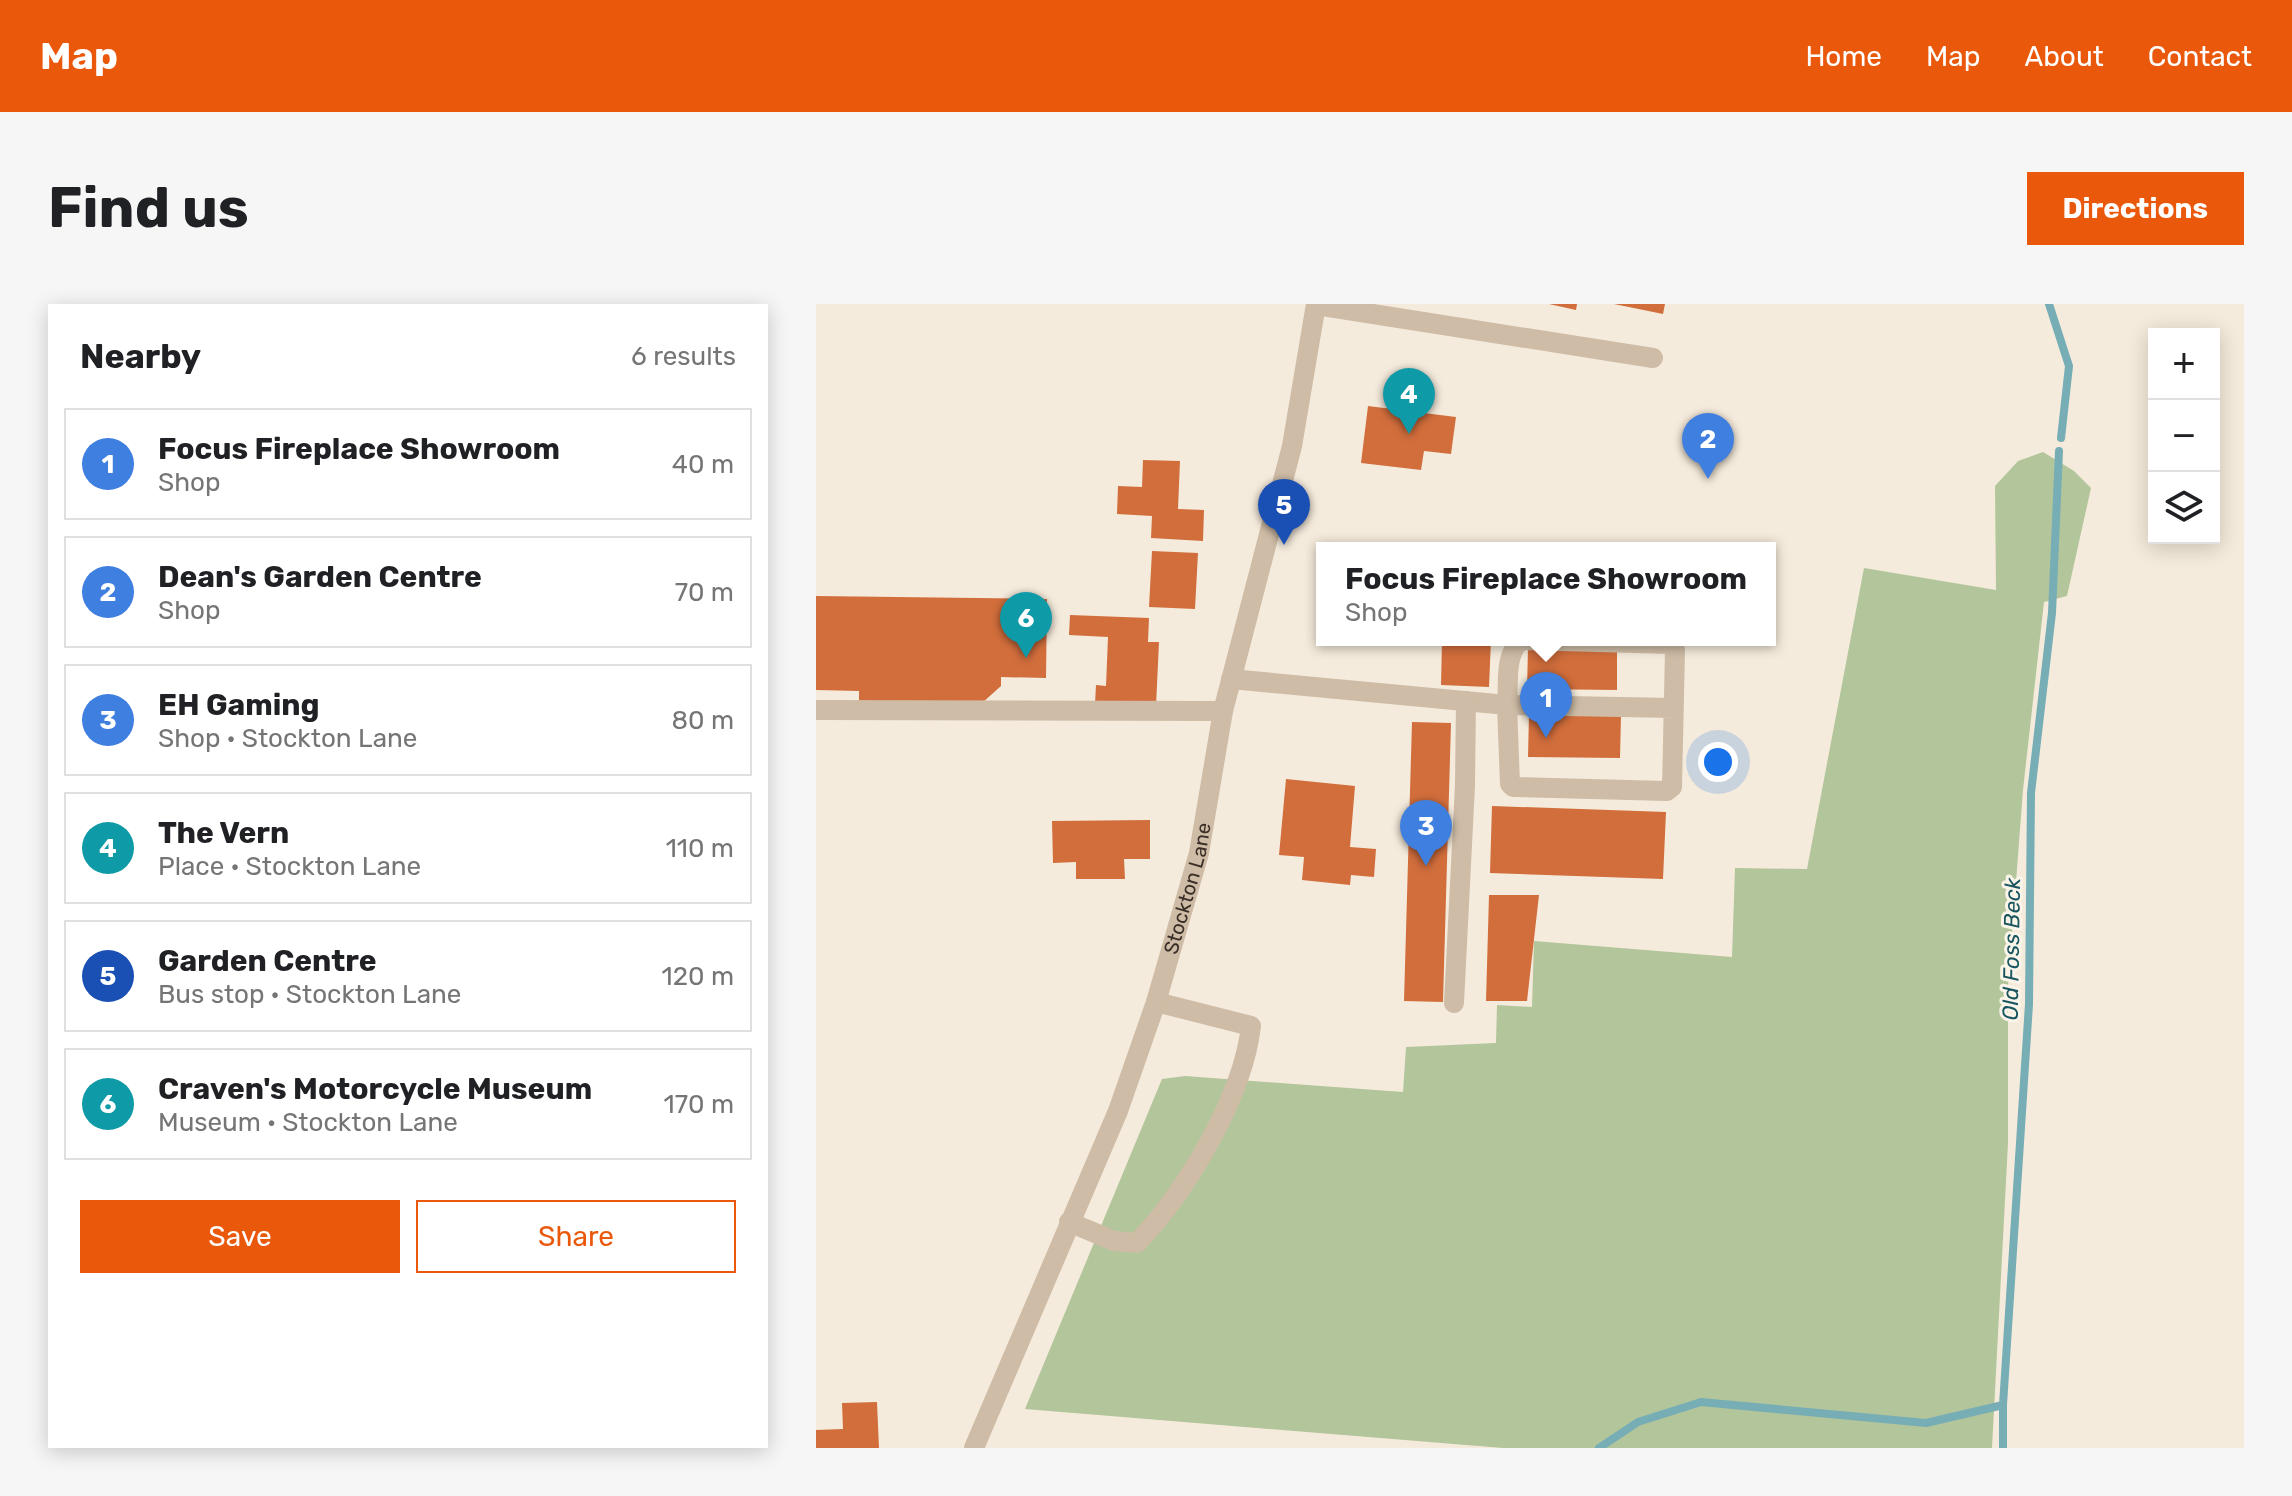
<!DOCTYPE html>
<meta charset="utf-8">
<style>
:root{--surface:#fff;--page:#f6f6f6;--text:#202124;--muted:#757577;--line:#e0e0e0;--accent:#ea580c}
body{margin:0;font-family:Rubik,sans-serif;background:var(--page);color:var(--text)}
.controls{position:absolute;right:24px;top:24px;display:grid;overflow:hidden;border-radius:0px;box-shadow:0 4px 20px #0003}
.controls button{width:72px;height:72px;display:grid;place-items:center;padding:0;border:0;border-bottom:2px solid var(--line);background:var(--surface);color:var(--text);font:40px sans-serif}
.you{position:absolute;left:902px;top:458px;width:28px;height:28px;margin:-20px;border:6px solid #fff;border-radius:50%;background:#1a73e8;box-shadow:0 0 0 12px #1a73e833}
.badge{display:grid;place-items:center;width:52px;height:52px;border-radius:50%;background:var(--accent);color:#fff;font-size:26px;font-weight:700}
.pin{position:absolute;translate:-50% -66px;filter:drop-shadow(0 2px 4px #0008)}
.pin::after{content:'';position:absolute;top:42px;width:28px;height:24px;background:inherit;clip-path:polygon(0 0,100% 0,50% 100%)}
.popup{position:absolute;left:500px;top:238px;width:460px;height:104px;box-sizing:border-box;display:grid;place-content:center;border-radius:0px;background:var(--surface);filter:drop-shadow(0 2px 6px #0005);font-size:26px;white-space:nowrap;color:var(--muted)}
.popup b{font-size:30px;color:var(--text)}
.popup::after{content:'';position:absolute;left:50%;top:100%;margin-left:-16px;border:16px solid transparent;border-top-color:var(--surface)}
.list{margin:0;padding:0;list-style:none}
h2{display:flex;justify-content:space-between;align-items:center;height:104px;margin:0;padding:0 32px;font-size:34px}
h2 small{font-size:26px;font-weight:400;color:var(--muted)}
.list li{display:grid;grid-template-columns:52px 1fr auto;gap:24px;align-items:center;box-sizing:border-box;height:112px;margin:0 16px 16px;padding:0 16px;border:2px solid var(--line);border-radius:0px}
.list b{display:block;font-size:30px;white-space:nowrap}
.list p{margin:0;font-size:26px;white-space:nowrap;color:var(--muted)}
.list em{font-size:26px;font-style:normal;color:var(--muted)}
.actions{display:flex;gap:16px;padding:24px 32px}
.actions a{flex:1;padding:18px 0;border:2px solid var(--accent);border-radius:0px;text-align:center;font-size:28px;color:var(--accent)}
.actions .main{background:var(--accent);color:#fff}
.icon{flex:none;width:44px;height:44px;fill:none;stroke:currentColor;stroke-width:2;stroke-linecap:round;stroke-linejoin:round}
.map{position:relative;flex:none;width:1428px;height:1144px;overflow:hidden;border-radius:0px}
header{display:flex;align-items:center;gap:48px;box-sizing:border-box;height:112px;padding:0 40px;background:var(--accent);color:#fff}
header strong{font-size:38px}
nav{display:flex;gap:44px;margin-inline-start:auto;font-size:28px}
.intro{display:flex;align-items:center;justify-content:space-between;box-sizing:border-box;height:192px;padding:0 48px}
h1{margin:0;font-size:56px}
.button{padding:20px 36px;border-radius:0px;background:var(--accent);color:#fff;font-size:28px;font-weight:700}
main{display:flex;gap:48px;padding:0 48px}
aside{flex:1;background:var(--surface);border-radius:0px;box-shadow:0 4px 20px #0003}
.map>svg:first-child{display:block}
</style>
<header>
<strong>Map</strong>
<nav><a>Home</a><a>Map</a><a>About</a><a>Contact</a></nav>
</header>
<div class="intro"><h1>Find us</h1><a class="button">Directions</a></div>
<main>
<aside>
<h2>Nearby<small>6 results</small></h2>
<ul class="list">
<li><span class="badge" style="background:#3f7fe0">1</span><div><b>Focus Fireplace Showroom</b><p>Shop</p></div><em>40 m</em></li>
<li><span class="badge" style="background:#3f7fe0">2</span><div><b>Dean's Garden Centre</b><p>Shop</p></div><em>70 m</em></li>
<li><span class="badge" style="background:#3f7fe0">3</span><div><b>EH Gaming</b><p>Shop · Stockton Lane</p></div><em>80 m</em></li>
<li><span class="badge" style="background:#0f9aa8">4</span><div><b>The Vern</b><p>Place · Stockton Lane</p></div><em>110 m</em></li>
<li><span class="badge" style="background:#1a4fb4">5</span><div><b>Garden Centre</b><p>Bus stop · Stockton Lane</p></div><em>120 m</em></li>
<li><span class="badge" style="background:#0f9aa8">6</span><div><b>Craven's Motorcycle Museum</b><p>Museum · Stockton Lane</p></div><em>170 m</em></li>
</ul>
<div class="actions"><a class="main">Save</a><a>Share</a></div>
</aside>
<div class="map">
<svg width="1428" height="1144" viewBox="0 0 1428 1144">
<rect width="100%" height="100%" fill="#f5ebdc"/>
<path fill="#b3c59a" d="M 1227,148 L 1258,167 L 1275,184 L 1251,292 L 1228,298 L 1207,486 L 1192,682 L 1192,839 L 1176,1144 L 687,1144 L 209,1105 L 346,775 L 369,772 L 587,788 L 590,743 L 680,739 L 681,701 L 716,703 L 718,637 L 916,653 L 919,564 L 991,565 L 1048,264 L 1180,286 L 1179,182 L 1202,157 Z"/>
<g fill="none" stroke-linecap="round" stroke-linejoin="round">
<path stroke="#77adb5" stroke-width="8" d="M 1233,0 L 1253,62 L 1245,134
M 783,1144 L 822,1118 L 885,1098 L 1110,1119 L 1187,1101
M 1187,1144 L 1187,1101 L 1213,700 L 1215,489 L 1236,309 L 1243,147"/>
</g>
<path fill="#d26e3c" d="M 733,0 L 761,0 L 760,6 Z
M 798,0 L 849,0 L 847,10 Z
M 552,102 L 640,113 L 635,150 L 608,147 L 605,166 L 545,159 Z
M 327,156 L 364,157 L 362,205 L 388,206 L 387,237 L 335,234 L 336,212 L 301,210 L 302,182 L 326,183 Z
M 336,247 L 382,249 L 379,305 L 333,303 Z
M 0,292 L 231,295 L 230,374 L 185,373 L 185,382 L 166,399 L 43,398 L 43,387 L 0,386 Z
M 254,311 L 333,314 L 332,338 L 343,338 L 340,402 L 279,400 L 280,381 L 290,382 L 292,333 L 253,331 Z
M 626,336 L 675,336 L 673,383 L 625,381 Z
M 712,344 L 801,345 L 801,386 L 711,385 Z
M 713,410 L 805,411 L 804,454 L 712,453 Z
M 596,418 L 635,419 L 627,698 L 588,697 Z
M 470,475 L 539,482 L 534,543 L 560,545 L 558,573 L 535,571 L 534,581 L 486,576 L 488,553 L 463,551 Z
M 676,502 L 850,508 L 847,575 L 674,569 Z
M 334,516 L 334,555 L 308,555 L 309,575 L 260,575 L 260,558 L 237,559 L 236,517 Z
M 673,591 L 723,591 L 711,697 L 670,697 Z
M 61,1098 L 63,1144 L 0,1144 L 0,1126 L 27,1125 L 26,1099 Z"/>
<g fill="none" stroke-linecap="round" stroke-linejoin="round">
<g stroke="#cebca6" stroke-width="20">
<path d="M 500,1 L 837,54"/>
<path d="M 415,375 L 691,401 C 693,379 688,351 705,336 L 855,340 L 859,346 L 856,483 L 851,487 L 697,483 L 694,480 L 691,401 L 858,404"/>
<path d="M 0,406 L 407,407"/>
<path d="M 638,699 L 649,481 L 650,397"/>
<path d="M 253,918 L 298,937 L 321,939 C 370,888 427,793 435,722 L 340,698"/>
<path id="s1" d="M 158,1144 L 302,807 L 340,698 L 383,549 L 407,407 L 476,142 L 500,0"/>
</g>
</g>
<g text-anchor="middle" stroke-width="6" stroke-linejoin="round" paint-order="stroke">
<g font-size="20" fill="#3a2f28" stroke="#fbf5e9">
<text dy="7" stroke="none"><textPath href="#s1" startOffset="600">Stockton Lane</textPath></text>
</g>
<g font-size="22" font-style="italic" fill="#185560" stroke="#fbf5e9">
<text transform="translate(1195 645) rotate(-89)" y="8">Old Foss Beck</text>
</g>
</g>
</svg>
<div class="controls">
<button>+</button>
<button>−</button>
<button><svg class="icon" aria-label="layers" viewBox="0 0 24 24"><path d="M12 4l9 5-9 5-9-5zM3 14l9 5 9-5"/></svg></button>
</div>
<div class="you"></div>
<div class="pin badge" style="left:730px;top:434px;background:#3f7fe0">1</div>
<div class="popup"><b>Focus Fireplace Showroom</b>Shop</div>
<div class="pin badge" style="left:892px;top:175px;background:#3f7fe0">2</div>
<div class="pin badge" style="left:610px;top:562px;background:#3f7fe0">3</div>
<div class="pin badge" style="left:593px;top:130px;background:#0f9aa8">4</div>
<div class="pin badge" style="left:468px;top:241px;background:#1a4fb4">5</div>
<div class="pin badge" style="left:210px;top:354px;background:#0f9aa8">6</div>
</div>
</main>
